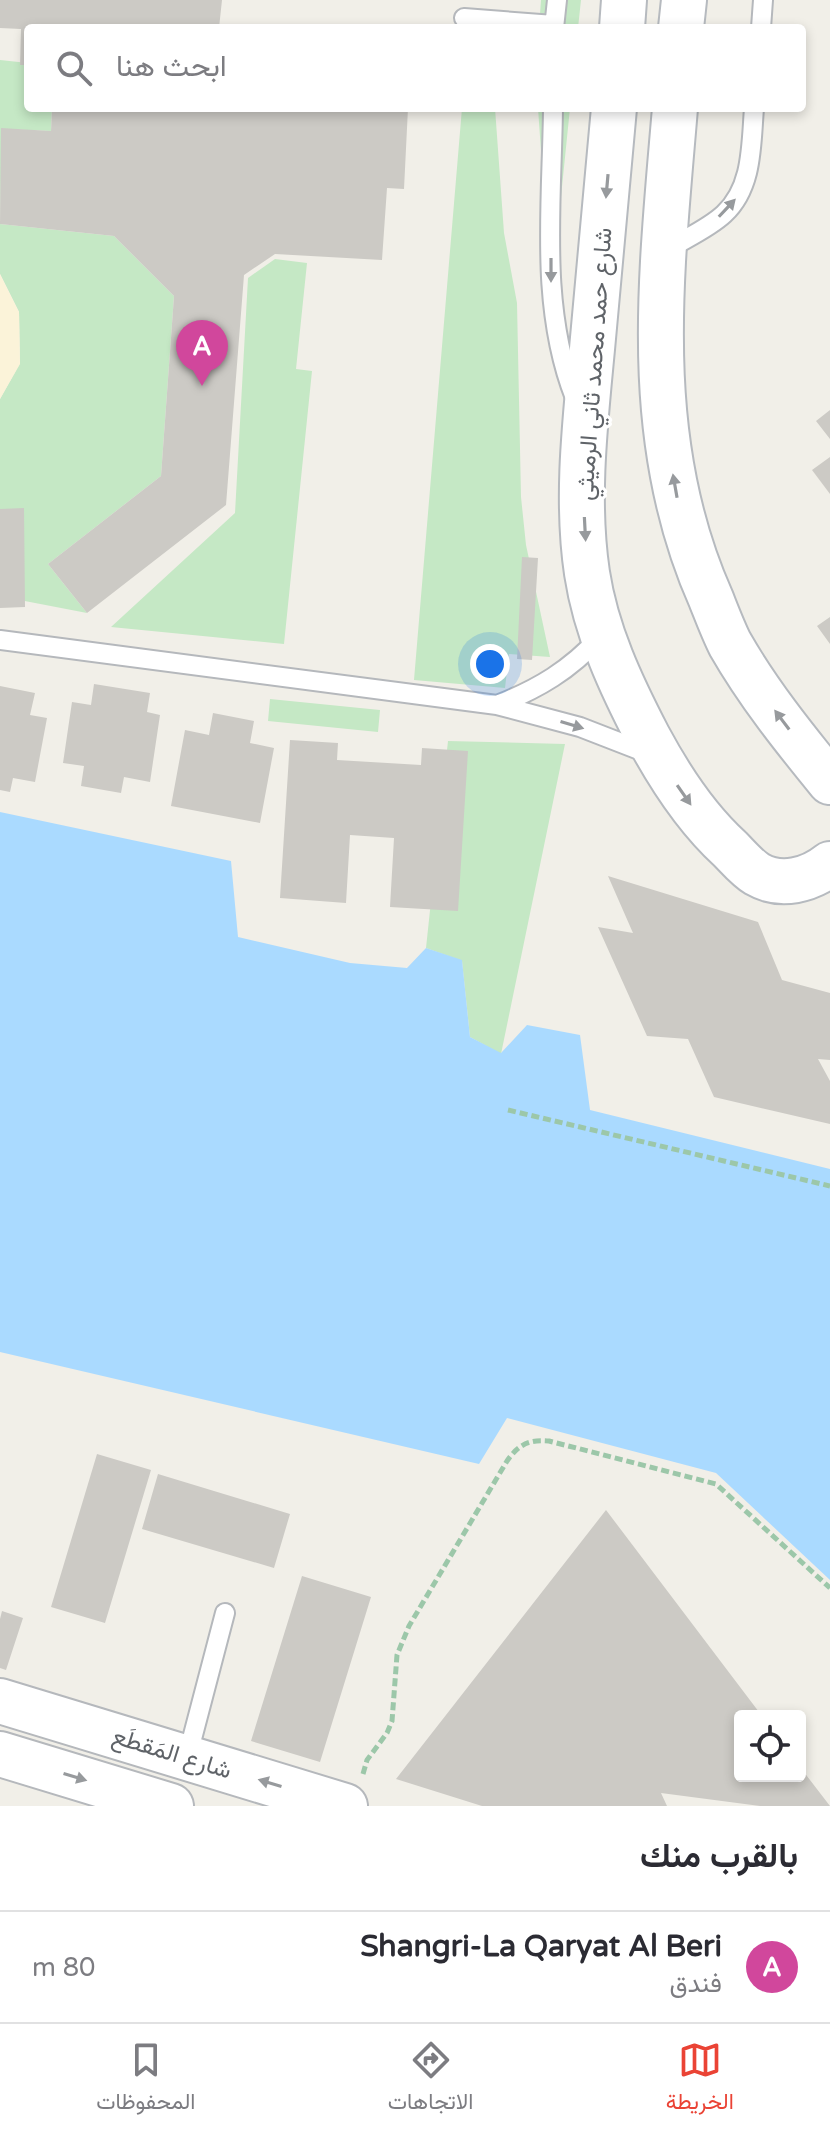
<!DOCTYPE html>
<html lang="ar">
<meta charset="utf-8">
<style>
:root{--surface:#fff;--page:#f2f2f3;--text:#2b2b33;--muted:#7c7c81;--line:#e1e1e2;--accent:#ea4335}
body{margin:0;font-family:"Varela Round",Vazirmatn,sans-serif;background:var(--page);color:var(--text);direction:rtl}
.controls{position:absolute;right:24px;bottom:24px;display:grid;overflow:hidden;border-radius:8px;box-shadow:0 4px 12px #0003}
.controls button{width:72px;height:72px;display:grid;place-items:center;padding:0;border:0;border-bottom:2px solid var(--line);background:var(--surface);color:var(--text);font:40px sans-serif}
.you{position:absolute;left:490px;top:664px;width:28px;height:28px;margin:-20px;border:6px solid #fff;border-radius:50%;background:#1a73e8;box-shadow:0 0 0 12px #1a73e833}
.badge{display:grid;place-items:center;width:52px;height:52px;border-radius:50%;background:var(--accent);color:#fff;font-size:26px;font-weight:700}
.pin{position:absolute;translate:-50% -66px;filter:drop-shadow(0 2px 4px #0008)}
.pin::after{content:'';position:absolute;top:42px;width:28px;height:24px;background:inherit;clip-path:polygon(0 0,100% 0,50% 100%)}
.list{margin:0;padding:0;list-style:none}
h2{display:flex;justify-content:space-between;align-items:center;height:104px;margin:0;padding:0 32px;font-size:34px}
h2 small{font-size:26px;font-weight:400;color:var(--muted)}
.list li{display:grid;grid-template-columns:52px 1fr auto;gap:24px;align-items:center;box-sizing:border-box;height:112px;padding:0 32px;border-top:2px solid var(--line)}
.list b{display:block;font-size:30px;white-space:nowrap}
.list p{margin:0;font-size:26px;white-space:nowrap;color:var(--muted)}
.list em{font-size:26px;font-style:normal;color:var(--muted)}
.icon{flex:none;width:44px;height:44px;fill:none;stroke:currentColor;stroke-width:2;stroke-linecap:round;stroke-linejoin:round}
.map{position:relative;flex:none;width:830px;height:1806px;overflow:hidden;direction:ltr}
.search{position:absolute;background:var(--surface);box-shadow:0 4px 12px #0003;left:24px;right:24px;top:24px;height:88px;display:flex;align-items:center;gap:20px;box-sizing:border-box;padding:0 28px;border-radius:8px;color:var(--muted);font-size:30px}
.sheet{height:216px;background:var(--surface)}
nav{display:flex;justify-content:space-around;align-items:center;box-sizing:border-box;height:112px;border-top:2px solid var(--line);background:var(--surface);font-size:22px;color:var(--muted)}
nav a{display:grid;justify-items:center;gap:4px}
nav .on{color:var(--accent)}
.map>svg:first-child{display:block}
</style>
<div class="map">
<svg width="830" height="1806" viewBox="0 0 830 1806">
<rect width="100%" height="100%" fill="#f1efe8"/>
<path fill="#c5e8c5" d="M 541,0 L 581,0 L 578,28 L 539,28 Z
M 0,60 L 28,63 L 28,108 L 52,108 L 51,131 L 2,129 L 0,224 L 114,236 L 174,296 L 161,476 L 48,564 L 87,613 L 4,597 L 0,567 L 0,399 L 20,363 L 19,312 L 0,274 Z
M 462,108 L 495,108 L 504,233 L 517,303 L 521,497 L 526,545 L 550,657 L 509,654 L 505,688 L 414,680 Z
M 538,108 L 570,108 L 551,295 Z
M 275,259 L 307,263 L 296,369 L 312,371 L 284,644 L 111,627 L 235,513 L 248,278 Z
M 270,699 L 380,710 L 378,732 L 268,721 Z
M 448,741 L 565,744 L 501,1054 L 470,1037 L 462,961 L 426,948 Z"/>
<path fill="#fbf3d9" d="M 0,274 L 19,312 L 20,364 L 0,399 Z"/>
<path fill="#aadaff" d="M 0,812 L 231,861 L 238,937 L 350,963 L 407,968 L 426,948 L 462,960 L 470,1037 L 501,1053 L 527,1025 L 580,1035 L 590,1110 L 830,1169 L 830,1580 L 716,1473 L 507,1418 L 479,1464 L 0,1352 Z"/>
<path fill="#cccac5" d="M 0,0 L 222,0 L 219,28 L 28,28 L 28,65 L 20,65 L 21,29 L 0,28 Z
M 52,108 L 408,108 L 404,189 L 387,188 L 382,260 L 275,254 L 244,275 L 226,505 L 87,613 L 48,564 L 161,476 L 174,296 L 114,236 L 0,224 L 1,128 L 51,131 Z
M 830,410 L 830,439 L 816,421 Z
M 830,457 L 830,494 L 812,470 Z
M 24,508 L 25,607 L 0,608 L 0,509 Z
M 522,557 L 538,558 L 532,660 L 517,659 Z
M 830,617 L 830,644 L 817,626 Z
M 94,684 L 150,693 L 147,712 L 160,715 L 150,782 L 124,777 L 121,793 L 81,786 L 84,766 L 63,763 L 72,702 L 91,705 Z
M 0,686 L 35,693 L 30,715 L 47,718 L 35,782 L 13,778 L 10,792 L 0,790 Z
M 213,713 L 254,721 L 250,743 L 274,748 L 260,823 L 171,806 L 185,730 L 209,735 Z
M 290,740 L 338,743 L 337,760 L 421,765 L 422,748 L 468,751 L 458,911 L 390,907 L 394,838 L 350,835 L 346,903 L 280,898 Z
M 608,876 L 758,922 L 782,980 L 830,993 L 830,1060 L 818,1059 L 830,1081 L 830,1124 L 714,1097 L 688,1039 L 647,1036 L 598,927 L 633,933 Z
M 97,1454 L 151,1470 L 105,1623 L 51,1607 Z
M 158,1474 L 290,1514 L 274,1568 L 142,1529 Z
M 606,1510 L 762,1716 L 740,1716 L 740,1776 L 800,1776 L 800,1767 L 830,1806 L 760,1806 L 661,1793 L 667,1806 L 482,1806 L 396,1779 Z
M 302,1576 L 371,1597 L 320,1762 L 251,1741 Z
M 2,1611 L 23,1618 L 6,1670 L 0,1668 L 0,1619 Z"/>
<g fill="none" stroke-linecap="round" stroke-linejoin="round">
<g stroke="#b5b8bc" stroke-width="22">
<path id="service" d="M 464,18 L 554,25
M 554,28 L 557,0
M 761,28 L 763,0
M 553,108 C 552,204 539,307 575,398
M 665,251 C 684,239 708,229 724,214 C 753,187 751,145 754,108
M 0,640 L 497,705 L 580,727 L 647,753
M 497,705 C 538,689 570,670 600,637
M 187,1758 L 225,1613"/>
</g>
<g stroke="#b5b8bc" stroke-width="48">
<path id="tertiary" d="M 0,1701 L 345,1806
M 0,1754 L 171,1806"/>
</g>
<g stroke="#b6babf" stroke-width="48">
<path id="secondary" d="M 622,28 L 624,0
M 681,28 L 684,0
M 614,108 C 607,188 599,269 592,349 C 585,423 576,500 587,573 C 596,632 621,685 648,737 C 670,778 696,818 730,849 C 738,857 747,868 757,874 C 781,888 810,880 830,864
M 675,108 C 661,276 640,440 711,599 C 717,614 723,630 730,644 C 758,693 794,738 830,782"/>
</g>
<path stroke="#9cc7a9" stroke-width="5" stroke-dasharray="8 4" stroke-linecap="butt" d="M 508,1110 L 830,1186
M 363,1774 L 367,1760 L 387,1733 L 392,1721 L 397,1655 L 409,1626 L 507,1461 C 518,1445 529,1439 549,1441 L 716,1484 L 830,1588"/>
<use href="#service" stroke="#fff" stroke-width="18"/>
<use href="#tertiary" stroke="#fff" stroke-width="44"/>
<use href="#secondary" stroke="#fff" stroke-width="44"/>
</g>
<defs><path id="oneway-solid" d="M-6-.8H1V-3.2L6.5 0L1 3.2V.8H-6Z" transform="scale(2)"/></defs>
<g fill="#979a9d">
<use href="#oneway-solid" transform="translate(607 186) rotate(95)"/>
<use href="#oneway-solid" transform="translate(727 208) rotate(-47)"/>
<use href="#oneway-solid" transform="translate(551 270) rotate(90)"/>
<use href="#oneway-solid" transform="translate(675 486) rotate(-100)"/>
<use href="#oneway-solid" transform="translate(585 529) rotate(87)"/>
<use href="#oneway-solid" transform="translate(782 720) rotate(-127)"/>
<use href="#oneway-solid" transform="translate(572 725) rotate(17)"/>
<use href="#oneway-solid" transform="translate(684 795) rotate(55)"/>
<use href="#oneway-solid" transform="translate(75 1777) rotate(17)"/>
<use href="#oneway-solid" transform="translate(270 1783) rotate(-163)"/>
</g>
<g text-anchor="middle" stroke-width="6" stroke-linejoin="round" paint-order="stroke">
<g font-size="24" fill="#5f6368" stroke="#fff">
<text transform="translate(594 364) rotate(-86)" y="8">شارع حمد محمد ثاني الرميثي</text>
<text transform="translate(172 1753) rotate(17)" y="8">شارع المَقطَع</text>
</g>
</g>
</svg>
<div class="controls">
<button><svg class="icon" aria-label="locate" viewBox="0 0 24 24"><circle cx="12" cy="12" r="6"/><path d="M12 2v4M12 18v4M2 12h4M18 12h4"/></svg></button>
</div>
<div class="you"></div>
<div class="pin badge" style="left:202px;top:386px;background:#d1479c">A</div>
<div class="search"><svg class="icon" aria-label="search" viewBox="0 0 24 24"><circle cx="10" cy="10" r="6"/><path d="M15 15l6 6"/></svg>ابحث هنا</div>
</div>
<section class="sheet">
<h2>بالقرب منك<small></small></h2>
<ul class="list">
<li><span class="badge" style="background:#d1479c">A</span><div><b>Shangri-La Qaryat Al Beri</b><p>فندق</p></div><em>80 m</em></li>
</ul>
</section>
<nav>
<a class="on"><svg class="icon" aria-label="map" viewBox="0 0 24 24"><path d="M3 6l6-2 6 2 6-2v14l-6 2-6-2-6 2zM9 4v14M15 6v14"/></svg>الخريطة</a>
<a><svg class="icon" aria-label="directions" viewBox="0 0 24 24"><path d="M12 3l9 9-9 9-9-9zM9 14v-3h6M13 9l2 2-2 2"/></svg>الاتجاهات</a>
<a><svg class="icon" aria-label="saved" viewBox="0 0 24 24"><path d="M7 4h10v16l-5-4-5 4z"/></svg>المحفوظات</a>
</nav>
